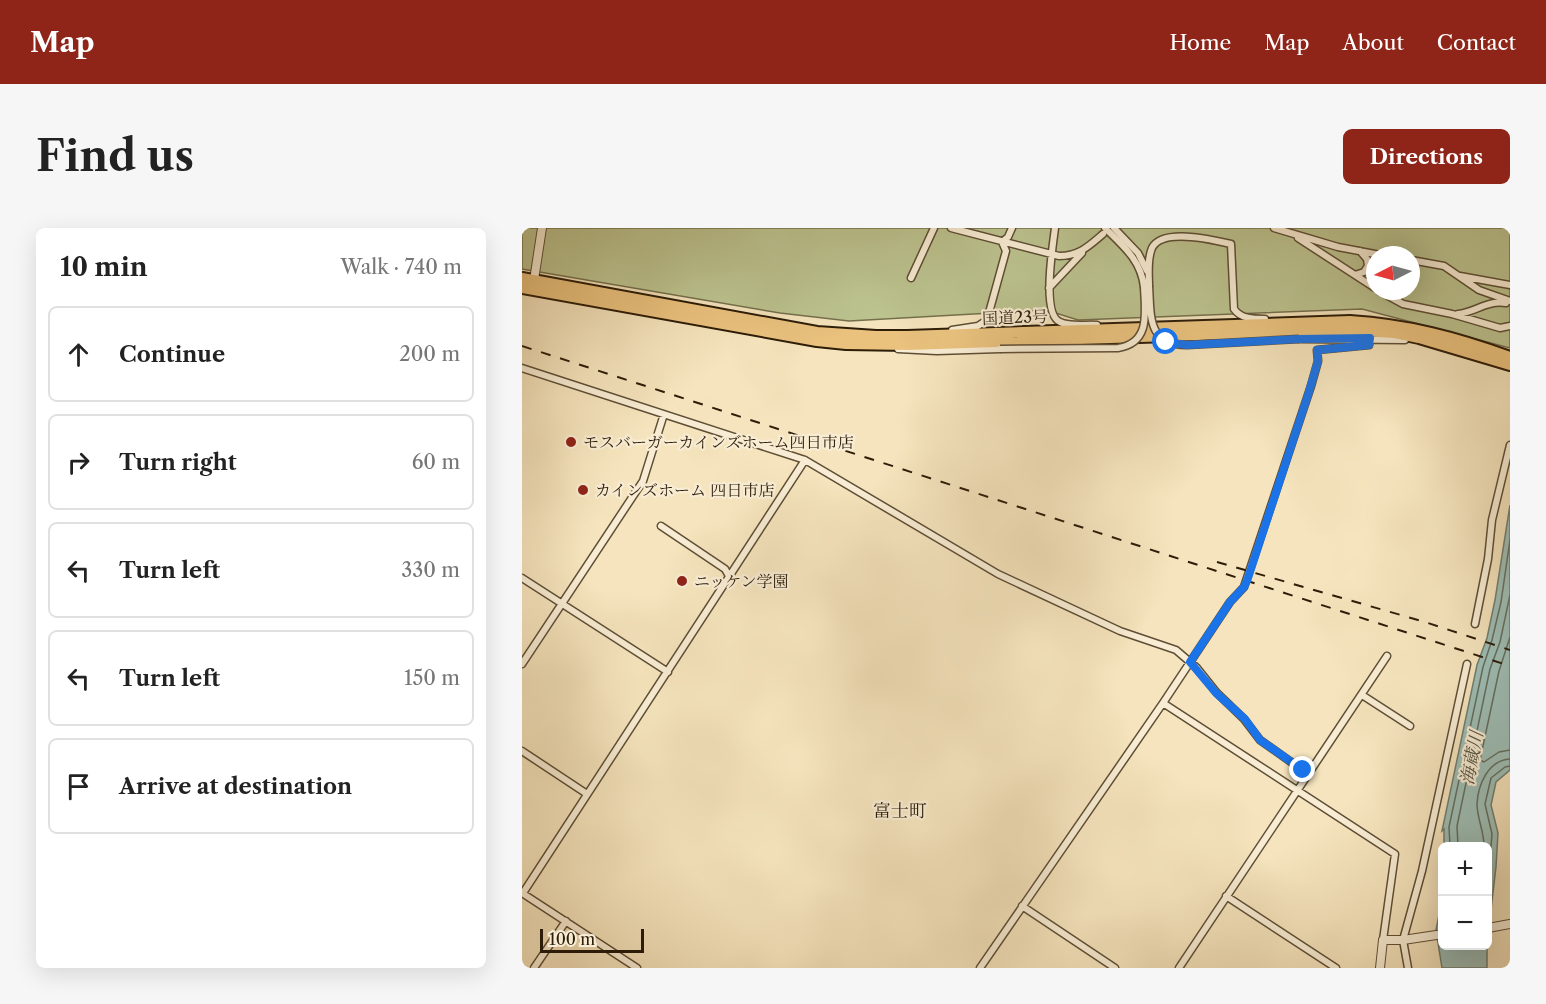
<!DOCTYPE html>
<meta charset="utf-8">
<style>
:root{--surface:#fff;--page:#f6f6f6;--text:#222;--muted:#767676;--line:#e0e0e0;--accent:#8f2418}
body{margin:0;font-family:"Libre Caslon Text","Noto Serif JP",serif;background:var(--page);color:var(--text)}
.controls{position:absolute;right:18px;bottom:18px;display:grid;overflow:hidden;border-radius:9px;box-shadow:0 6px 24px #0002}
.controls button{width:54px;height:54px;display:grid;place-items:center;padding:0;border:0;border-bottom:2px solid var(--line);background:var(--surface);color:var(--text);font:30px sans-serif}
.compass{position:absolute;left:844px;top:18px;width:54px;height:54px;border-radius:50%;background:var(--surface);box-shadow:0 6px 24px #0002;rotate:264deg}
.scale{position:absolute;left:18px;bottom:15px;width:104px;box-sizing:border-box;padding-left:6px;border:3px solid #2c1c08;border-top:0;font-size:16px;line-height:21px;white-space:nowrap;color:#2c1c08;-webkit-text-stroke:4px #f8edd4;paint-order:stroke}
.stop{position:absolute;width:18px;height:18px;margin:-14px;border:4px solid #1a73e8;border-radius:50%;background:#fff}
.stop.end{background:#1a73e8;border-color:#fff;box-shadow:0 2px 6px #0008}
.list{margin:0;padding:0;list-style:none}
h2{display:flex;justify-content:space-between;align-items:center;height:78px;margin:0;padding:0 24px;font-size:26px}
h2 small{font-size:20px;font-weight:400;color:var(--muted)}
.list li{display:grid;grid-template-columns:39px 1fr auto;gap:18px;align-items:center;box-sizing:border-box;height:96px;margin:0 12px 12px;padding:0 12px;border:2px solid var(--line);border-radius:9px}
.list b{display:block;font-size:22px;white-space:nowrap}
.list em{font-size:20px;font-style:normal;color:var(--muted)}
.icon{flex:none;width:33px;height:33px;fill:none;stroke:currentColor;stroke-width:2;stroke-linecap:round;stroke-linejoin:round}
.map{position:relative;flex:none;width:988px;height:740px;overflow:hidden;border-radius:9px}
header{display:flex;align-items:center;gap:36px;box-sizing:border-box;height:84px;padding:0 30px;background:var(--accent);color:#fff}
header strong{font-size:28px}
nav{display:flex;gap:33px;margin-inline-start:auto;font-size:21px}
.intro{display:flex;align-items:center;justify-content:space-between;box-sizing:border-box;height:144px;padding:0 36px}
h1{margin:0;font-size:42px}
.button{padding:15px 27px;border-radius:9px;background:var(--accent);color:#fff;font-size:21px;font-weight:700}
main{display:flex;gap:36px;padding:0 36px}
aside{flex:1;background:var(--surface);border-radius:9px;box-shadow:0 6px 24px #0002}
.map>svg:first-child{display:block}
</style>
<header>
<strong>Map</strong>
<nav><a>Home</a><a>Map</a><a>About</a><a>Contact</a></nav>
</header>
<div class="intro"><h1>Find us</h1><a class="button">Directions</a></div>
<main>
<aside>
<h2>10 min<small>Walk · 740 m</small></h2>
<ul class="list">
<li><svg class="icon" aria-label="ahead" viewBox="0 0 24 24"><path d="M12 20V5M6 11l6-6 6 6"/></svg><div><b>Continue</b></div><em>200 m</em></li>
<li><svg class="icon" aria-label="right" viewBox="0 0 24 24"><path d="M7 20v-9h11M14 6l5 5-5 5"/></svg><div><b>Turn right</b></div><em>60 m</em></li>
<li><svg class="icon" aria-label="left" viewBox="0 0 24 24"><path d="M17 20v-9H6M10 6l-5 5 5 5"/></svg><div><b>Turn left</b></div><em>330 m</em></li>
<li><svg class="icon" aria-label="left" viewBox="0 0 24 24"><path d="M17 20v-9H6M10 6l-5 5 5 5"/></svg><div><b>Turn left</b></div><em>150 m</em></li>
<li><svg class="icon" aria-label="arrive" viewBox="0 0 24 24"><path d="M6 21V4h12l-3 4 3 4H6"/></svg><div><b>Arrive at destination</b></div></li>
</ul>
</aside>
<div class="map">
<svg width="988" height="740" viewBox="0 0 988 740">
<rect width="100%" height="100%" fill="#f5e4bd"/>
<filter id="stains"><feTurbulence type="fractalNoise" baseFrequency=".00333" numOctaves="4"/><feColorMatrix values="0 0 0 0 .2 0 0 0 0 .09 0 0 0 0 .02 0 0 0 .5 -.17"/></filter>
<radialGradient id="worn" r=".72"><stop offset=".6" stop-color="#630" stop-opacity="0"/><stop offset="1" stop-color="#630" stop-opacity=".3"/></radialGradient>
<path fill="#bcc490" stroke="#74704c" stroke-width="1.5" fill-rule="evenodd" d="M 0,0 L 988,0 L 988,120 L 840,81 L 556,92 L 524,82 L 327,93 L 258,85 L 0,41 ZM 853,27 L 889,27 L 889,63 L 853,63 Z"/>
<path fill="#9dbeb6" stroke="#707d70" stroke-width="1.5" d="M 988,277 L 988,542 L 974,554 L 969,577 L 976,605 L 974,639 L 966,707 L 966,618 L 922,618 L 922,601 L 920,603 L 955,437 L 965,410 L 973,372 Z
M 920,672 L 921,718 L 965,718 L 965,740 L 920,740 L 914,702 Z"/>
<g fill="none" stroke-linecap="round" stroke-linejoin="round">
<path stroke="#646d5f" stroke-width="1.5" d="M 988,409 L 977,443 L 958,532 L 962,534 L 977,524 L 988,522
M 928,618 L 927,599 L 961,439 L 970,412 L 979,374 L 988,312
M 936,618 L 935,598 L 968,441 L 978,414 L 988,367
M 962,618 C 962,603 955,590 955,576 C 956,557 966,532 988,531
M 966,655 L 970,606 L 963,576 L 969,550 L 983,539 L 988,538"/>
<g stroke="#5e4e35" stroke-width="9">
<path id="minor" d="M 429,0 L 537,28 C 557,28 567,18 581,6
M 533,0 C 531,17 519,86 538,94 C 548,99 564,96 575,97
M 583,0 C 601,18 619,32 622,59
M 592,0 L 616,25 L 625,43
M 752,0 L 816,19 L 858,27
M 776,10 L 853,60
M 480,14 L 486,9 L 490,0
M 889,32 L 922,38 L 957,62 L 988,73
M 853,38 L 850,46 L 853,57
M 833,47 L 842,44 L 846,38 L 845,31 L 838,23
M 938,48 L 988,57
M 389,50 L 412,0
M 627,58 C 627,46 625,32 630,20 C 640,0 688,11 709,16 L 712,81 C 719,91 731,91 743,91
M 527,60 L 560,25
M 857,63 L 881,76 L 930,86 L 978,100 L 988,98
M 936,86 C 954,84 965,72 984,75
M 430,102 L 456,98 L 465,92 L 484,23 L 480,14
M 777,111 L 883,112
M 376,121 L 415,123 L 478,121
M 0,140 L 283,232 L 476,346 L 598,403 L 654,422 L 675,440 L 695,465 L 722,491 L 738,512 L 786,546
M 139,298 L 203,341 L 207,348
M 0,350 L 146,444
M 953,396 L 966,331 L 970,292 L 988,217
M 0,436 L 121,253 L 142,186
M 840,467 L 888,498
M 641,475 L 873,626 L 861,712
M 0,523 L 65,566
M 0,665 L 115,740
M 1,665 L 283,232
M 704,668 L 814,740
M 500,678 L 593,740
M 12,740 L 44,693
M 458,740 L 641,475 L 708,374 L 722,359 L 789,158 L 796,133 L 795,122 L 847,117 L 848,110
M 657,740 L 865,428
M 886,740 L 881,712 L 900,643 L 945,436"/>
</g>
<g stroke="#5e4e35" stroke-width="10">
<path id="tertiary" d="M 12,52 L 20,0
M 966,700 L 988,696
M 858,740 L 861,712 L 881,712 L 921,706"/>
</g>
<g stroke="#2c1c08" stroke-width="14">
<path id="trunk" d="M 0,50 L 295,104 L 354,108 L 385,108 L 828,93 C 887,97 933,109 988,129
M 0,60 L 295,113 L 324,116 L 386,117 L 822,102 L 873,105 L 897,110 L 988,137"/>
</g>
<use href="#minor" stroke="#f8edd4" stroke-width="6"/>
<use href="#tertiary" stroke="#f8edd4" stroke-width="8"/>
<use href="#trunk" stroke="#eac27e" stroke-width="10"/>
<path stroke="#2c1c08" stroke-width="2" stroke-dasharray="10 10" stroke-linecap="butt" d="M 0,118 L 988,438
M 695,334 L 903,394 L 988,422"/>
<g stroke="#5e4e35" stroke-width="9" stroke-linecap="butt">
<path id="minor-bridge" d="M 627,58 C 629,88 625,117 665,117 L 777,111
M 478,121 L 596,120 C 629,115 623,84 622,59"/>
</g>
<use href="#minor-bridge" stroke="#f8edd4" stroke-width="6"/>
</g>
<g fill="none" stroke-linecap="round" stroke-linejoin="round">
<path stroke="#1a73e8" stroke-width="8" d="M 644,114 L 665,117 L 777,111 L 848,110 L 847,117 L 795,122 L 796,133 L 786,167 L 725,353 L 722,359 L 708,374 L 668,434 L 694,465 L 723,491 L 738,512 L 781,542"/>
</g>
<g fill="#8f2418" stroke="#f8edd4" stroke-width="2">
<circle cx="49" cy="214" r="6"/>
<circle cx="61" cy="262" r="6"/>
<circle cx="160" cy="353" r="6"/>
</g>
<g text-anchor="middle" stroke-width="4.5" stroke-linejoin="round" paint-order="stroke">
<g font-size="16" fill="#2c1c08" stroke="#f8edd4">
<text transform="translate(493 89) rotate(-2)" y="6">国道23号</text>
</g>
<g font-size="16" fill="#2c1c08" stroke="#f8edd4" text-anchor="start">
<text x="61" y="220">モスバーガーカインズホーム四日市店</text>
<text x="73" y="268">カインズホーム 四日市店</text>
<text x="172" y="359">ニッケン学園</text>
</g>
<g font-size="18" font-style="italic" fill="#545545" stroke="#f8edd4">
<text transform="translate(950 530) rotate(-79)" y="6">海蔵川</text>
</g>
<g font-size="18" fill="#2c1c08" stroke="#f8edd4">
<text x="378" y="589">富士町</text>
</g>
</g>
<rect width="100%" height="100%" filter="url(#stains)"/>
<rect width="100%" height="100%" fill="url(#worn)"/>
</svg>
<div class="controls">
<button>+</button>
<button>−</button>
</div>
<svg class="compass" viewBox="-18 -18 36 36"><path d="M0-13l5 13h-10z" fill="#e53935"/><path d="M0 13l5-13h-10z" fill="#767676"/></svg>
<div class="scale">100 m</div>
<div class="stop" style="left:644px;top:114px"></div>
<div class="stop end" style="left:781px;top:542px"></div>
</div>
</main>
